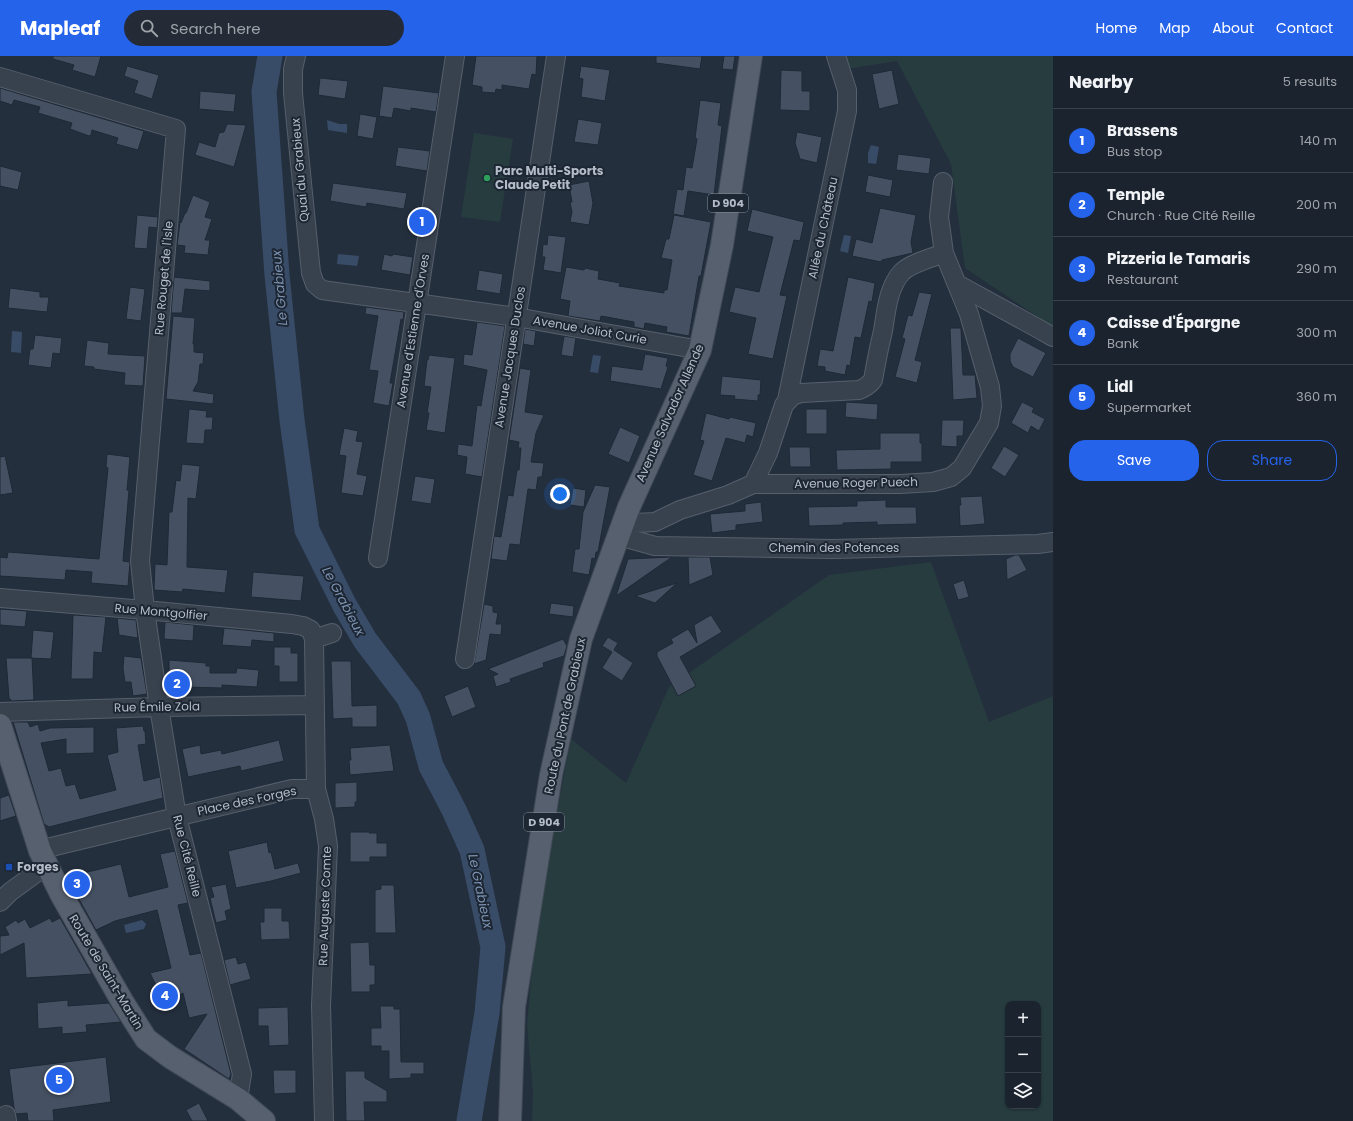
<!DOCTYPE html>
<meta charset="utf-8">
<style>
:root{--surface:#1b232e;--page:#242b36;--text:#f1f3f6;--muted:#a0a4aa;--line:#39404a;--accent:#2563eb}
body{margin:0;font-family:Poppins,sans-serif;background:var(--page);color:var(--text)}
.controls{position:absolute;right:12px;bottom:12px;display:grid;overflow:hidden;border-radius:8px;box-shadow:0 1px 3px #0004}
.controls button{width:36px;height:36px;display:grid;place-items:center;padding:0;border:0;border-bottom:1px solid var(--line);background:var(--surface);color:var(--text);font:20px sans-serif}
.you{position:absolute;left:560px;top:438px;width:14px;height:14px;margin:-10px;border:3px solid #fff;border-radius:50%;background:#1a73e8;box-shadow:0 0 0 6px #1a73e833}
.badge{display:grid;place-items:center;width:26px;height:26px;border-radius:50%;background:var(--accent);color:#fff;font-size:13px;font-weight:700}
.pin{position:absolute;translate:-50% -50%;border:2px solid #fff;box-shadow:0 1px 4px #0006}
.list{margin:0;padding:0;list-style:none}
h2{display:flex;justify-content:space-between;align-items:center;height:52px;margin:0;padding:0 16px;font-size:17px}
h2 small{font-size:13px;font-weight:400;color:var(--muted)}
.list li{display:grid;grid-template-columns:26px 1fr auto;gap:12px;align-items:center;box-sizing:border-box;height:64px;padding:0 16px;border-top:1px solid var(--line)}
.list b{display:block;font-size:15px;white-space:nowrap}
.list p{margin:0;font-size:13px;white-space:nowrap;color:var(--muted)}
.list em{font-size:13px;font-style:normal;color:var(--muted)}
.actions{display:flex;gap:8px;padding:12px 16px}
.actions a{flex:1;padding:9px 0;border:1px solid var(--accent);border-radius:16px;text-align:center;font-size:14px;color:var(--accent)}
.actions .main{background:var(--accent);color:#fff}
.icon{flex:none;width:22px;height:22px;fill:none;stroke:currentColor;stroke-width:2;stroke-linecap:round;stroke-linejoin:round}
.map{position:relative;flex:none;width:1053px;height:1065px;overflow:hidden}
header{display:flex;align-items:center;gap:24px;box-sizing:border-box;height:56px;padding:0 20px;background:var(--accent);color:#fff}
header strong{font-size:19px}
nav{display:flex;gap:22px;margin-inline-start:auto;font-size:14px}
.search{width:280px;height:36px;background:var(--page);display:flex;align-items:center;gap:10px;box-sizing:border-box;padding:0 14px;border-radius:22px;color:var(--muted);font-size:15px}
main{display:flex}
aside{flex:1;background:var(--surface)}
.map>svg:first-child{display:block}
</style>
<header>
<strong>Mapleaf</strong>
<div class="search"><svg class="icon" aria-label="search" viewBox="0 0 24 24"><circle cx="10" cy="10" r="6"/><path d="M15 15l6 6"/></svg>Search here</div>
<nav><a>Home</a><a>Map</a><a>About</a><a>Contact</a></nav>
</header>
<main>
<div class="map">
<svg width="1053" height="1065" viewBox="0 0 1053 1065">
<rect width="100%" height="100%" fill="#242f3e"/>
<path fill="#263c3f" fill-rule="evenodd" d="M 826,0 L 1053,0 L 1053,271 L 965,212 L 951,108 L 897,5 L 847,13 Z
M 474,77 L 513,83 L 500,166 L 461,161 Z
M 931,506 L 989,666 L 1053,640 L 1053,1065 L 532,1065 L 533,1036 L 527,969 L 536,867 L 571,683 L 626,727 L 669,631 L 829,519 ZM 1008,948 L 1038,948 L 1038,1050 L 1008,1050 Z"/>
<path fill="#394c67" d="M 327,64 L 339,68 L 347,68 L 347,77 L 328,74 Z
M 871,89 L 879,91 L 876,108 L 868,107 L 868,97 Z
M 844,179 L 851,180 L 848,197 L 840,195 Z
M 338,198 L 359,200 L 357,210 L 337,208 Z
M 12,275 L 22,276 L 21,297 L 11,296 Z
M 593,299 L 601,300 L 598,317 L 590,316 Z
M 142,864 L 146,868 L 144,873 L 126,877 L 124,869 Z"/>
<g fill="none" stroke-linecap="round" stroke-linejoin="round">
<path stroke="#394c67" stroke-width="25" d="M 270,0 L 264,36 L 277,219 L 292,364 L 307,474 L 345,550 L 365,584 L 409,642 L 418,662 L 431,710 L 454,754 L 472,794 L 493,891 L 487,957 L 469,1065"/>
</g>
<path fill="#455162" stroke="#1f2835" d="M 53,0 L 101,0 L 95,21 L 72,14 L 74,9 L 53,3 Z
M 476,0 L 537,0 L 536,19 L 532,18 L 529,33 L 502,29 L 502,34 L 496,33 L 495,37 L 482,36 L 482,31 L 472,29 Z
M 656,0 L 702,0 L 700,13 L 656,7 Z
M 724,0 L 735,0 L 733,14 L 722,13 Z
M 127,10 L 159,19 L 152,43 L 134,37 L 138,25 L 124,20 Z
M 581,10 L 610,14 L 605,45 L 581,41 L 583,23 L 579,22 Z
M 781,14 L 802,15 L 802,35 L 810,35 L 810,55 L 780,54 Z
M 892,14 L 899,48 L 879,53 L 872,18 Z
M 320,22 L 348,25 L 345,43 L 318,39 Z
M 383,30 L 439,37 L 436,56 L 411,52 L 411,55 L 394,52 L 392,62 L 379,60 Z
M 0,32 L 144,75 L 138,94 L 116,88 L 118,82 L 92,74 L 91,79 L 89,80 L 70,73 L 72,67 L 38,57 L 40,51 L 14,44 L 12,49 L 0,45 Z
M 200,35 L 236,38 L 234,56 L 199,53 Z
M 700,44 L 721,47 L 718,69 L 722,70 L 714,139 L 688,135 L 684,160 L 673,158 L 677,133 L 683,134 L 686,111 L 692,112 L 697,83 L 695,82 Z
M 360,58 L 377,61 L 373,83 L 357,80 Z
M 578,63 L 602,67 L 598,89 L 574,86 Z
M 227,68 L 246,69 L 234,111 L 195,99 L 199,86 L 215,91 L 219,77 L 224,76 Z
M 797,76 L 822,81 L 817,107 L 800,103 L 795,87 Z
M 398,91 L 430,95 L 427,115 L 395,110 Z
M 898,98 L 931,102 L 929,118 L 896,114 Z
M 0,110 L 22,116 L 18,134 L 0,130 Z
M 868,119 L 893,124 L 890,141 L 865,136 Z
M 589,125 L 593,147 L 589,169 L 570,166 L 572,156 L 570,146 L 572,146 L 569,129 Z
M 333,127 L 407,137 L 404,153 L 367,147 L 366,151 L 330,145 Z
M 193,139 L 210,146 L 205,161 L 212,163 L 205,184 L 210,184 L 208,199 L 184,197 L 185,190 L 177,189 L 180,166 L 181,167 L 185,157 L 186,157 Z
M 880,152 L 916,159 L 911,186 L 913,197 L 882,204 L 881,206 L 852,200 L 856,183 L 872,187 Z
M 752,153 L 804,166 L 800,185 L 794,184 L 780,239 L 787,240 L 773,303 L 748,298 L 756,262 L 729,256 L 735,231 L 759,236 L 773,181 L 747,175 Z
M 137,159 L 158,161 L 157,172 L 149,171 L 147,193 L 134,192 Z
M 674,159 L 711,166 L 701,220 L 699,220 L 689,280 L 666,276 L 667,271 L 645,267 L 644,273 L 634,271 L 634,266 L 601,260 L 600,265 L 568,260 L 570,245 L 560,243 L 566,211 L 584,214 L 585,212 L 599,215 L 598,223 L 620,227 L 619,230 L 664,237 L 664,234 L 667,234 L 672,204 L 661,202 L 666,183 L 669,183 Z
M 548,179 L 566,181 L 561,217 L 543,214 L 545,201 L 542,201 L 543,188 L 547,189 Z
M 384,198 L 392,200 L 393,198 L 413,201 L 410,219 L 381,214 Z
M 479,214 L 503,218 L 500,238 L 476,234 Z
M 174,221 L 210,225 L 210,235 L 185,233 L 182,257 L 171,257 Z
M 848,221 L 875,227 L 872,246 L 869,245 L 861,282 L 855,281 L 850,310 L 847,309 L 845,319 L 825,315 L 825,311 L 817,310 L 820,293 L 833,295 Z
M 130,231 L 145,233 L 141,265 L 126,263 Z
M 10,232 L 40,236 L 40,241 L 49,241 L 47,256 L 8,252 Z
M 919,236 L 932,238 L 915,304 L 922,306 L 917,327 L 895,321 L 905,283 L 902,282 L 908,259 L 912,260 Z
M 366,251 L 404,256 L 403,264 L 401,263 L 390,327 L 393,327 L 389,350 L 373,347 L 378,315 L 369,314 L 378,260 L 365,258 Z
M 173,260 L 195,262 L 193,288 L 194,288 L 194,296 L 204,297 L 203,308 L 200,308 L 198,326 L 193,335 L 214,338 L 213,348 L 166,343 Z
M 477,266 L 505,270 L 482,421 L 465,418 L 467,401 L 457,399 L 458,388 L 472,390 L 477,349 L 481,350 L 483,337 L 487,314 L 463,309 L 464,298 L 472,299 Z
M 950,272 L 961,272 L 963,319 L 975,319 L 977,342 L 953,344 Z
M 525,273 L 536,275 L 534,290 L 523,288 Z
M 35,279 L 62,282 L 60,298 L 53,297 L 51,312 L 28,309 L 30,293 L 33,293 Z
M 564,280 L 576,282 L 573,301 L 561,299 Z
M 1018,282 L 1046,297 L 1033,321 L 1013,311 L 1010,305 L 1010,298 Z
M 87,284 L 109,287 L 108,298 L 145,300 L 143,330 L 124,329 L 125,317 L 94,313 L 94,311 L 84,310 Z
M 645,298 L 668,302 L 666,310 L 668,311 L 661,333 L 610,325 L 612,310 L 642,314 Z
M 429,299 L 455,302 L 445,377 L 426,374 L 429,357 L 427,357 L 431,331 L 424,330 L 427,304 L 428,304 Z
M 520,312 L 531,314 L 525,356 L 544,359 L 536,377 L 531,406 L 544,407 L 542,421 L 538,421 L 536,434 L 528,433 L 520,489 L 510,488 L 507,505 L 491,503 L 494,480 L 501,481 L 508,439 L 513,440 L 517,414 L 519,414 L 521,392 L 518,392 L 519,386 L 509,384 Z
M 722,320 L 761,324 L 760,339 L 758,339 L 758,345 L 734,343 L 735,340 L 720,339 Z
M 846,346 L 878,348 L 877,364 L 845,361 Z
M 1022,346 L 1034,352 L 1032,356 L 1045,363 L 1039,375 L 1031,370 L 1028,377 L 1011,367 Z
M 189,353 L 207,355 L 206,361 L 213,361 L 212,374 L 205,374 L 204,388 L 186,387 Z
M 806,353 L 827,353 L 827,378 L 806,378 Z
M 706,357 L 729,363 L 730,361 L 756,367 L 753,381 L 747,379 L 745,387 L 726,382 L 712,425 L 693,419 L 704,385 L 700,384 Z
M 942,364 L 964,364 L 963,380 L 957,380 L 957,391 L 941,390 Z
M 620,371 L 640,380 L 629,407 L 608,398 Z
M 344,372 L 358,375 L 356,385 L 363,386 L 357,418 L 367,420 L 363,440 L 341,437 L 346,400 L 339,399 Z
M 880,377 L 920,377 L 920,387 L 922,387 L 922,406 L 891,406 L 891,413 L 837,414 L 836,394 L 880,393 Z
M 1004,390 L 1019,399 L 1005,421 L 991,412 Z
M 789,391 L 810,391 L 811,411 L 790,411 Z
M 107,398 L 130,401 L 127,434 L 129,434 L 123,505 L 130,506 L 128,530 L 91,527 L 92,516 L 66,514 L 65,524 L 0,520 L 0,501 L 7,502 L 8,496 L 99,503 L 108,412 L 106,411 Z
M 5,400 L 13,437 L 0,439 L 0,401 Z
M 182,408 L 200,410 L 196,443 L 188,442 L 187,511 L 228,514 L 225,537 L 183,533 L 182,536 L 154,534 L 155,508 L 167,509 L 169,456 L 172,456 L 176,424 L 180,425 Z
M 415,420 L 435,423 L 431,448 L 411,445 Z
M 595,429 L 610,431 L 598,496 L 596,496 L 595,503 L 592,502 L 589,519 L 572,516 L 575,493 L 579,493 L 583,456 Z
M 573,432 L 586,434 L 584,451 L 570,449 Z
M 982,440 L 985,468 L 960,470 L 959,449 L 961,449 L 960,441 Z
M 886,444 L 886,451 L 916,451 L 917,468 L 877,469 L 877,466 L 843,467 L 843,469 L 809,470 L 808,451 L 857,450 L 857,445 Z
M 761,446 L 763,466 L 736,469 L 736,474 L 712,477 L 710,458 L 745,455 L 745,448 Z
M 1015,499 L 1019,499 L 1027,514 L 1007,524 L 1006,503 Z
M 672,501 L 616,540 L 628,503 Z
M 688,501 L 710,501 L 713,519 L 689,529 Z
M 253,516 L 304,520 L 301,545 L 251,541 Z
M 964,524 L 969,541 L 958,544 L 953,528 Z
M 677,527 L 655,547 L 635,540 Z
M 551,547 L 574,550 L 573,561 L 549,558 Z
M 484,548 L 493,550 L 493,556 L 498,557 L 496,568 L 502,568 L 501,579 L 490,578 L 486,604 L 474,608 Z
M 0,553 L 27,555 L 25,571 L 0,569 Z
M 73,559 L 106,561 L 102,597 L 94,596 L 93,623 L 71,623 Z
M 711,559 L 722,576 L 680,601 L 696,630 L 678,640 L 657,600 L 657,596 L 673,587 L 671,583 L 688,573 L 697,587 L 694,569 Z
M 117,562 L 136,564 L 138,582 L 119,579 Z
M 165,566 L 194,569 L 193,585 L 164,583 Z
M 224,572 L 274,577 L 274,586 L 252,584 L 251,591 L 222,589 Z
M 33,574 L 54,576 L 51,603 L 31,602 Z
M 608,581 L 618,587 L 614,594 L 633,607 L 622,625 L 602,612 L 612,596 L 602,590 Z
M 563,583 L 567,590 L 564,600 L 543,607 L 544,611 L 510,623 L 511,626 L 496,631 L 493,620 L 498,618 L 488,613 Z
M 274,591 L 291,591 L 291,597 L 298,597 L 298,626 L 279,626 L 279,610 L 274,610 Z
M 124,600 L 141,602 L 147,638 L 133,640 L 131,626 L 125,626 L 123,612 Z
M 6,602 L 32,602 L 34,644 L 12,645 L 9,642 Z
M 169,604 L 206,607 L 206,610 L 210,610 L 210,617 L 236,617 L 237,612 L 259,614 L 257,631 L 222,629 L 222,632 L 185,631 L 185,635 L 169,634 Z
M 331,605 L 351,605 L 352,650 L 377,649 L 377,671 L 352,671 L 352,662 L 333,663 Z
M 468,630 L 476,651 L 452,661 L 444,640 Z
M 13,666 L 28,666 L 30,671 L 38,668 L 40,675 L 50,672 L 94,671 L 94,697 L 66,698 L 66,683 L 41,687 L 49,715 L 61,712 L 66,730 L 75,728 L 80,743 L 116,734 L 107,699 L 118,696 L 116,672 L 143,670 L 144,675 L 145,675 L 146,688 L 138,689 L 144,725 L 160,721 L 163,742 L 49,771 L 44,768 Z
M 279,684 L 284,705 L 241,715 L 240,710 L 188,721 L 182,693 L 200,689 L 201,698 L 221,694 L 222,698 Z
M 390,689 L 394,715 L 350,719 L 349,704 L 351,704 L 350,692 Z
M 357,726 L 357,746 L 355,746 L 355,751 L 335,752 L 335,727 Z
M 9,739 L 16,760 L 0,765 L 0,742 Z
M 350,776 L 370,776 L 369,777 L 377,777 L 377,787 L 387,787 L 387,801 L 370,801 L 370,806 L 350,806 Z
M 267,786 L 269,797 L 271,796 L 275,813 L 298,807 L 301,817 L 271,825 L 236,832 L 228,795 Z
M 175,795 L 188,847 L 178,849 L 190,899 L 201,897 L 231,1018 L 229,1023 L 184,993 L 207,958 L 189,962 L 183,937 L 165,948 L 150,917 L 171,912 L 157,854 L 115,865 L 96,874 L 69,825 L 71,820 L 121,808 L 129,841 L 168,831 L 160,798 Z
M 226,828 L 231,853 L 225,855 L 227,864 L 216,867 L 210,842 L 214,841 L 211,831 Z
M 381,829 L 394,829 L 396,877 L 375,877 L 375,834 L 381,833 Z
M 264,852 L 282,852 L 282,865 L 289,865 L 290,883 L 261,884 L 260,866 L 264,866 Z
M 50,862 L 52,866 L 60,862 L 92,918 L 26,922 L 24,887 L 0,899 L 0,880 L 9,879 L 5,871 L 16,864 L 18,867 L 25,863 L 30,872 Z
M 369,886 L 370,909 L 375,909 L 375,929 L 370,929 L 370,936 L 351,936 L 350,887 Z
M 236,901 L 238,908 L 246,906 L 251,923 L 230,929 L 224,904 Z
M 68,944 L 68,950 L 109,947 L 121,966 L 86,969 L 87,976 L 62,978 L 62,971 L 38,973 L 37,947 Z
M 380,950 L 394,950 L 394,953 L 400,953 L 401,1006 L 424,1006 L 424,1018 L 411,1018 L 411,1022 L 389,1023 L 389,995 L 381,995 L 381,990 L 371,990 L 371,972 L 381,972 Z
M 288,951 L 289,989 L 269,990 L 268,970 L 258,970 L 258,952 Z
M 106,1001 L 111,1046 L 53,1054 L 54,1065 L 28,1065 L 27,1057 L 16,1058 L 14,1052 L 9,1013 Z
M 273,1014 L 296,1014 L 296,1037 L 274,1038 Z
M 345,1015 L 365,1015 L 365,1022 L 387,1035 L 387,1046 L 364,1046 L 365,1065 L 346,1065 Z
M 199,1047 L 208,1065 L 192,1065 L 186,1054 Z"/>
<g fill="none" stroke-linecap="round" stroke-linejoin="round">
<g stroke="#565f6c" stroke-width="20">
<path id="minor" d="M 296,0 L 293,13 L 293,37 L 311,217 L 315,228 L 322,234 L 516,261 L 700,294
M 0,21 L 176,73 L 140,505 L 145,554 L 159,651 L 177,761 L 242,1018 L 238,1043
M 944,197 L 969,258 L 990,331 L 992,350 L 989,367 L 962,412 L 951,421 L 933,426 L 901,428 L 753,428 L 728,439 L 680,454 L 655,466 L 635,467 L 619,474 L 630,483 L 655,490 L 833,493 L 1038,488 L 1053,486
M 957,228 L 1039,273 L 1053,281
M 787,344 L 847,55 L 847,34 L 836,0
M 753,428 L 768,397 L 784,349 L 792,340 L 801,337 L 859,334 C 865,332 869,329 873,324 C 876,307 879,291 883,275 C 886,256 888,231 902,216 C 911,207 932,202 944,197 L 939,161 L 943,126
M 378,502 L 455,0
M 0,542 L 145,554 L 292,568 L 303,570 L 311,574 L 314,583 L 316,733 L 324,763 L 328,790 L 321,949 L 324,1065
M 314,583 L 332,577
M 465,603 L 556,0
M 0,656 L 159,651 L 314,649
M 40,795 L 47,792 L 292,733 L 316,733
M 0,846 L 10,836 L 47,809
M 6,1059 L 7,1065"/>
</g>
<g stroke="#414a57" stroke-width="24">
<path id="major" d="M 0,669 L 40,795 L 61,838 L 122,945 L 146,983 L 170,1001 L 238,1043 L 264,1065
M 510,1065 L 514,951 L 551,719 L 581,583 L 629,451 L 700,294 L 722,189 L 751,0"/>
</g>
<use href="#minor" stroke="#38414e" stroke-width="18"/>
<use href="#major" stroke="#56606e" stroke-width="22"/>
</g>
<circle fill="#2e9e5b" stroke="#1d2633" stroke-width="1.5" cx="487" cy="122" r="4"/>
<rect fill="#1a4fb4" stroke="#1d2633" stroke-width="1.5" x="5" y="807" width="8" height="8" rx="2"/>
<g text-anchor="middle" stroke-width="4" stroke-linejoin="round" paint-order="stroke">
<g fill="#1d2633" stroke="#878f9c" stroke-width="1">
<rect x="708" y="138" width="40" height="18" rx="3"/>
<rect x="524" y="757" width="40" height="18" rx="3"/>
</g>
<g font-size="11" font-weight="bold" fill="#b4bcc9">
<text x="728" y="151">D 904</text>
<text x="544" y="770">D 904</text>
</g>
<g font-size="12" fill="#b4bcc9" stroke="#1d2633">
<text transform="translate(300 114) rotate(-95)" y="4">Quai du Grabieux</text>
<text transform="translate(823 172) rotate(-78)" y="4">Allée du Château</text>
<text transform="translate(164 222) rotate(-85)" y="4">Rue Rouget de l'Isle</text>
<text transform="translate(590 274) rotate(10)" y="4">Avenue Joliot Curie</text>
<text transform="translate(413 275) rotate(-81)" y="4">Avenue d'Estienne d'Orves</text>
<text transform="translate(510 301) rotate(-81)" y="4">Avenue Jacques Duclos</text>
<text transform="translate(670 357) rotate(-66)" y="4">Avenue Salvador Allende</text>
<text transform="translate(856 427) rotate(-1)" y="4">Avenue Roger Puech</text>
<text x="834" y="496">Chemin des Potences</text>
<text transform="translate(161 556) rotate(5)" y="4">Rue Montgolfier</text>
<text transform="translate(157 651) rotate(-1)" y="4">Rue Émile Zola</text>
<text transform="translate(565 660) rotate(-78)" y="4">Route du Pont de Grabieux</text>
<text transform="translate(247 745) rotate(-12)" y="4">Place des Forges</text>
<text transform="translate(187 800) rotate(76)" y="4">Rue Cité Reille</text>
<text transform="translate(325 850) rotate(-88)" y="4">Rue Auguste Comte</text>
<text transform="translate(106 916) rotate(59)" y="4">Route de Saint-Martin</text>
</g>
<g font-size="12" font-weight="bold" fill="#b4bcc9" stroke="#1d2633" text-anchor="start">
<text x="495" y="119">Parc Multi-Sports<tspan x="495" dy="14">Claude Petit</tspan></text>
<text x="17" y="815">Forges</text>
</g>
<g font-size="13" font-style="italic" fill="#7c92b1" stroke="#1d2633">
<text transform="translate(279 232) rotate(-95)" y="5">Le Grabieux</text>
<text transform="translate(344 545) rotate(62)" y="5">Le Grabieux</text>
<text transform="translate(481 835) rotate(78)" y="5">Le Grabieux</text>
</g>
</g>
</svg>
<div class="controls">
<button>+</button>
<button>−</button>
<button><svg class="icon" aria-label="layers" viewBox="0 0 24 24"><path d="M12 4l9 5-9 5-9-5zM3 14l9 5 9-5"/></svg></button>
</div>
<div class="you"></div>
<div class="pin badge" style="left:422px;top:166px">1</div>
<div class="pin badge" style="left:177px;top:628px">2</div>
<div class="pin badge" style="left:77px;top:828px">3</div>
<div class="pin badge" style="left:165px;top:940px">4</div>
<div class="pin badge" style="left:59px;top:1024px">5</div>
</div>
<aside>
<h2>Nearby<small>5 results</small></h2>
<ul class="list">
<li><span class="badge">1</span><div><b>Brassens</b><p>Bus stop</p></div><em>140 m</em></li>
<li><span class="badge">2</span><div><b>Temple</b><p>Church · Rue Cité Reille</p></div><em>200 m</em></li>
<li><span class="badge">3</span><div><b>Pizzeria le Tamaris</b><p>Restaurant</p></div><em>290 m</em></li>
<li><span class="badge">4</span><div><b>Caisse d'Épargne</b><p>Bank</p></div><em>300 m</em></li>
<li><span class="badge">5</span><div><b>Lidl</b><p>Supermarket</p></div><em>360 m</em></li>
</ul>
<div class="actions"><a class="main">Save</a><a>Share</a></div>
</aside>
</main>
